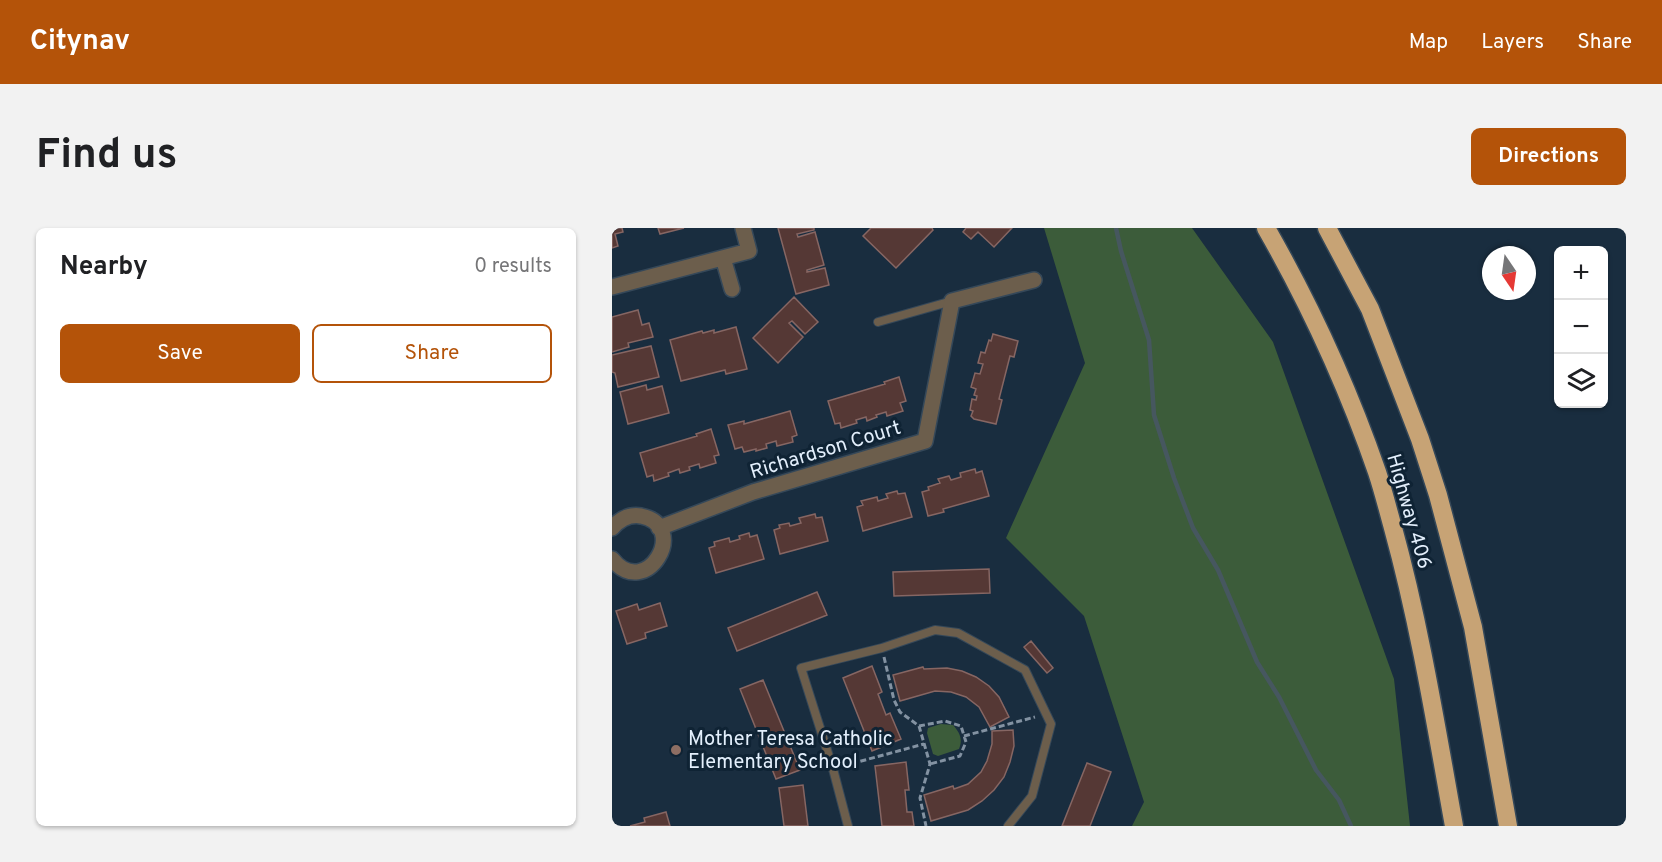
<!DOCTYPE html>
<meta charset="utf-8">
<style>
:root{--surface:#fff;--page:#f2f2f2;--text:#202124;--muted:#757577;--line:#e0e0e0;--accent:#b45309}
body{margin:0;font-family:Overpass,sans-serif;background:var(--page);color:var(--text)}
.controls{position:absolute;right:18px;top:18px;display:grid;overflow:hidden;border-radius:9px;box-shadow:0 2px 4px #0004}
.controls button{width:54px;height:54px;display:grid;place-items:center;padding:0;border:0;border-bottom:2px solid var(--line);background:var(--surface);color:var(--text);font:30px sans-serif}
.compass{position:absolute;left:870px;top:18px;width:54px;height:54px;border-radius:50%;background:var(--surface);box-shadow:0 2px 4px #0004;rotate:167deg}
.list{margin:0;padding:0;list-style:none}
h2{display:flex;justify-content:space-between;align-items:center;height:78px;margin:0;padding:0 24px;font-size:26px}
h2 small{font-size:20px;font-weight:400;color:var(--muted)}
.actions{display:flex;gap:12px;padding:18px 24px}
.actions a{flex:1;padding:14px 0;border:2px solid var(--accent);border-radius:9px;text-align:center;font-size:21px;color:var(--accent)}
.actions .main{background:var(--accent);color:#fff}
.icon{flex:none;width:33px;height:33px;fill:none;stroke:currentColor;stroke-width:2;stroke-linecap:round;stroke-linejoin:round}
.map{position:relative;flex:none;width:1014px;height:598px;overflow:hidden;border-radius:9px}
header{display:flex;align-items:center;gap:36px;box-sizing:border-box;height:84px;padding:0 30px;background:var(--accent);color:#fff}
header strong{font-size:28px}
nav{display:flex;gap:33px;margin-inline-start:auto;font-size:21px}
.intro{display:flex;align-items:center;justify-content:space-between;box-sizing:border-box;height:144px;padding:0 36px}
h1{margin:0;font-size:42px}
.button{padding:15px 27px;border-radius:9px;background:var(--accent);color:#fff;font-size:21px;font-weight:700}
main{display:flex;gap:36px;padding:0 36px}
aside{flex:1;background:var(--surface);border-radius:9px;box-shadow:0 2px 4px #0004}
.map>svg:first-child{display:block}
</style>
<header>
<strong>Citynav</strong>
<nav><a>Map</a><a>Layers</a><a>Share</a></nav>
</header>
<div class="intro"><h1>Find us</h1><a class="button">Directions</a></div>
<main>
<aside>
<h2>Nearby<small>0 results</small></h2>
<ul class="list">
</ul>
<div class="actions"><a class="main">Save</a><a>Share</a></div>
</aside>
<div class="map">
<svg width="1014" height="598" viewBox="0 0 1014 598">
<rect width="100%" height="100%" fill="#192d3f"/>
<path fill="#3c5c3a" d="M 432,0 L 580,0 L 661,114 L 782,451 L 798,598 L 520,598 L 532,574 L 472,388 L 394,310 L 473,135 Z
M 329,496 L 341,497 C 348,505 351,511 347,521 L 326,528 L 321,526 L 315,505 L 316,500 Z"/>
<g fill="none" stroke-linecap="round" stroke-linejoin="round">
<path stroke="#46575f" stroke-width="4.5" d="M 504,0 L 509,23 L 537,112 L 542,187 L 562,250 L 581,300 L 606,342 L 645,434 L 667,469 L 704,542 L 727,572 L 739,598"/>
</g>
<path fill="#553835" stroke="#866663" stroke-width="1.5" d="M 0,0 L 10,0 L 11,4 L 3,6 L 6,18 L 0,20 Z
M 46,0 L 72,0 L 48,6 Z
M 166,0 L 202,0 L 202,2 L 185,6 L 186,9 L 203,4 L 212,37 L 195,42 L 195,44 L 213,40 L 217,57 L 184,66 Z
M 259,0 L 320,0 L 321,2 L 284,40 L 251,8 Z
M 354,0 L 400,0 L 382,19 L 366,4 L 359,11 L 351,4 Z
M 182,69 L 206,94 L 193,106 L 180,93 L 177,95 L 191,109 L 166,135 L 141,110 Z
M 26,82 L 30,97 L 37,95 L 41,109 L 16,115 L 17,119 L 0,124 L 0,89 Z
M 124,99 L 135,141 L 114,146 L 113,142 L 69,153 L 58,112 L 90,103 L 91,105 L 102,102 L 102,105 Z
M 381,106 L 406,113 L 402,129 L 398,128 L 387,171 L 390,172 L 384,196 L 362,191 L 359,188 L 361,183 L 358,182 L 360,171 L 364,172 L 365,168 L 362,167 L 364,161 L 359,159 L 363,145 L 368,146 L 371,136 L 366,135 L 369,124 L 373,125 L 377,112 L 379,113 Z
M 39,118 L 47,149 L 6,159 L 3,145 L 0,144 L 0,127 Z
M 287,149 L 294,173 L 288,175 L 291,183 L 275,188 L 274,184 L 264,187 L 265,189 L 255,193 L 254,189 L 244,192 L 245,195 L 229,200 L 228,195 L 223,196 L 216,173 L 273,156 L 272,154 Z
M 34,157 L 35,162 L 50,158 L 57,185 L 16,196 L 8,164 Z
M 178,183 L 185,207 L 180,209 L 181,214 L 165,218 L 164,213 L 154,216 L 155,220 L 144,223 L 144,221 L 132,224 L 130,219 L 123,221 L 116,197 L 132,193 L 132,196 Z
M 99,201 L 107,227 L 102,228 L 104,235 L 88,240 L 87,236 L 77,239 L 78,242 L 68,245 L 67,241 L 56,245 L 57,248 L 42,253 L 41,247 L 35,249 L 28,225 L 85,208 L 84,206 Z
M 363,241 L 364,245 L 370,243 L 377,268 L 331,281 L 332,284 L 316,288 L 310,264 L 317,262 L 316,259 L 328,255 L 326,251 L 337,248 L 339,252 L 349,249 L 348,245 Z
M 285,263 L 286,266 L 293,265 L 300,289 L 251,303 L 245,279 L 251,277 L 249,273 L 265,269 L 266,273 L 276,270 L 274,266 Z
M 203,286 L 204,290 L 210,289 L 216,313 L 168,326 L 162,302 L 168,300 L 167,297 L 177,295 L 178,298 L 189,295 L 187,290 Z
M 137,305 L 138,309 L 145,307 L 152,331 L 104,345 L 97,320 L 103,318 L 102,314 L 117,310 L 118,314 L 128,311 L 127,308 Z
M 377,341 L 378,365 L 282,368 L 281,344 Z
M 205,364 L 215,387 L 125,423 L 116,400 Z
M 48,375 L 55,398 L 33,405 L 34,410 L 15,416 L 4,383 L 25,376 L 27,382 Z
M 419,413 L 441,440 L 435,445 L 412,419 Z
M 260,438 L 270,464 L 266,466 L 274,487 L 278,485 L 289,511 L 260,523 L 231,450 Z
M 311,439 L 312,441 L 335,440 L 350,443 L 364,449 L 377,458 L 387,469 L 397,489 L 378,499 L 367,479 L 354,469 L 339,464 L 323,463 L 288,473 L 281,447 Z
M 151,452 L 188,542 L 164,551 L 128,461 Z
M 401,502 L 402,518 L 398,534 L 392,549 L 382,562 L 370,573 L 356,582 L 319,593 L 312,567 L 341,558 L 342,561 L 356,556 L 369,544 L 375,533 L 380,516 L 380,503 Z
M 294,534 L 297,562 L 293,562 L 295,584 L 300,584 L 302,598 L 270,598 L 263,538 Z
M 475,535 L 499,544 L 478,598 L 450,598 Z
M 191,557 L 196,598 L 172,598 L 167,560 Z
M 54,584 L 58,598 L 18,598 L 33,594 L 32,590 Z"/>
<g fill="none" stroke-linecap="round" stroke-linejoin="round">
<g stroke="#354859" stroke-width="10">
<path id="service" d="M 266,94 L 340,73
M 236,598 L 221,541 L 189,440 L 270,420 L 323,402 L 346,405 L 413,442 L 439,496 L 420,568 L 396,598"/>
</g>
<g stroke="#354859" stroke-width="18">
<path id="minor" d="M 111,30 L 120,61
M 0,59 L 137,23 L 131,0
M 0,300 C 8,291 17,286 29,288 C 79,298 34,374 0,331
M 47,300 L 141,264 L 313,213 L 340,73 L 422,52"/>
</g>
<g stroke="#354859" stroke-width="21">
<path id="motorway" d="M 654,0 C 698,77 736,160 765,244 C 771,262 776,282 781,300 C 808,398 824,498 842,598
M 715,0 L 758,81 L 808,211 L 826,267 L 861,399 L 896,598"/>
</g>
<path stroke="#8392a2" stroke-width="3" stroke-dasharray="6 3" stroke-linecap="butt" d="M 272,429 L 282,472 L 288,484 L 307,498 L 318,536 L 308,570 L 314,598
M 307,498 L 333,493 L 349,498 L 354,514 L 348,528 L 318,536
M 352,508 L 423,489
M 231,538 L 312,516"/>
<use href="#service" stroke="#6c5e4c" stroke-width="8"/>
<use href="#minor" stroke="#6c5e4c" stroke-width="15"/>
<use href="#motorway" stroke="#c7a375" stroke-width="18"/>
</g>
<circle fill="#8d6e63" stroke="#0f2334" stroke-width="2" cx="64" cy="522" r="6"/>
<g text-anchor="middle" stroke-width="6" stroke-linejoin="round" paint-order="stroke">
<g font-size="20" fill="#e3effc" stroke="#0f2334">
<text transform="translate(213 221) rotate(-17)" y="7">Richardson Court</text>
<text transform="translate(798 283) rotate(74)" y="7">Highway 406</text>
</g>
<g font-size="20" fill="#e3effc" stroke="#0f2334" text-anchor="start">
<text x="76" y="517">Mother Teresa Catholic<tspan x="76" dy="23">Elementary School</tspan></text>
</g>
</g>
</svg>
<div class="controls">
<button>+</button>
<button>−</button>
<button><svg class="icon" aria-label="layers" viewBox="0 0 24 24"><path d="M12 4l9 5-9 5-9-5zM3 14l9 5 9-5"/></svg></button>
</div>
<svg class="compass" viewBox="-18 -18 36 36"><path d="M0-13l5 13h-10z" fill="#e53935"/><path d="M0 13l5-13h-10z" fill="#757577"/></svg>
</div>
</main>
